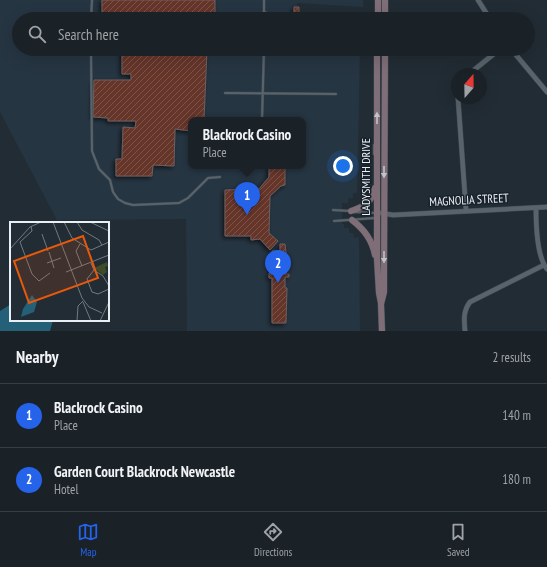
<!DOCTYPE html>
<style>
:root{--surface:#1a2127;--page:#272e33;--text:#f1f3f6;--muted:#9fa3a7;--line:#383e44;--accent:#2563eb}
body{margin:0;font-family:"PT Sans Narrow",sans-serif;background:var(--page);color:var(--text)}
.compass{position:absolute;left:451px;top:68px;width:36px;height:36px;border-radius:50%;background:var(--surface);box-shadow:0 4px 16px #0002;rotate:20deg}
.you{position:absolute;left:343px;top:166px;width:14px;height:14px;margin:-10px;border:3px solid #fff;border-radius:50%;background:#1a73e8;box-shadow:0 0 0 6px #1a73e833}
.badge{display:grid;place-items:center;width:26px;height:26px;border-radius:50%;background:var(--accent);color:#fff;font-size:13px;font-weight:700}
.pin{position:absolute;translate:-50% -33px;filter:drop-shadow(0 1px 2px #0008)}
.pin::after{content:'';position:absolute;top:21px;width:14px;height:12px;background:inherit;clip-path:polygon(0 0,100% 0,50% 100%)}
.popup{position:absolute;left:188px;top:117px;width:118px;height:52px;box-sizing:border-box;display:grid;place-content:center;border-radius:8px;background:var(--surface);filter:drop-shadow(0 1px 3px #0005);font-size:13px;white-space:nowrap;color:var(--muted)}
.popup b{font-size:15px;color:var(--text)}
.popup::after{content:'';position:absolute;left:50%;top:100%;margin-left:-8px;border:8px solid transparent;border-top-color:var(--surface)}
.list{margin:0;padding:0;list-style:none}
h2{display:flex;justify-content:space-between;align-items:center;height:52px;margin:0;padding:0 16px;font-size:17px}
h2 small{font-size:13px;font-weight:400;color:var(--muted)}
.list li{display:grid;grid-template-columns:26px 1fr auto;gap:12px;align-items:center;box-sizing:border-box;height:64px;padding:0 16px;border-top:1px solid var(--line)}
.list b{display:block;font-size:15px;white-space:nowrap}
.list p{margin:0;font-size:13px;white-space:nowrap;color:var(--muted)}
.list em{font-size:13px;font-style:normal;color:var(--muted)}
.icon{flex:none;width:22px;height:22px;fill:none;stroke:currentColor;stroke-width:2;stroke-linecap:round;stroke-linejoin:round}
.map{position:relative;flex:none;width:547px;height:331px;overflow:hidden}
.search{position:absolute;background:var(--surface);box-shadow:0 4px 16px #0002;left:12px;right:12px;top:12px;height:44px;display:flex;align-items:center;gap:10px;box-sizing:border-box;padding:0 14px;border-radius:22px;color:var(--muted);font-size:15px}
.sheet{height:180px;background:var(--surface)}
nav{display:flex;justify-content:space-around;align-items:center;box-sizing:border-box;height:56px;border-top:1px solid var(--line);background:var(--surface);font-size:11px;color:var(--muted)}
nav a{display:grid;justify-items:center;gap:2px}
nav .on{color:var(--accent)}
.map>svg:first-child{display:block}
</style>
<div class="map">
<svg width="547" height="331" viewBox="0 0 547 331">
<defs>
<pattern id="building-hatch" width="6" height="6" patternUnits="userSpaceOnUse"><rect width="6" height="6" fill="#65342b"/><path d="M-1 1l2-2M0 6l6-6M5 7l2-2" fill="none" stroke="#7b524a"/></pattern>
<filter id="shadow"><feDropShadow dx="-2" dy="2" stdDeviation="2" flood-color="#0009"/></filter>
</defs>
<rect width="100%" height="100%" fill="#222c34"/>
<path fill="#263542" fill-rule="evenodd" d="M 0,0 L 363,0 L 363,7 L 297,3 L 297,7 L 299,7 L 299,19 L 19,19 L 19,49 L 360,49 L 357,193 L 353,193 L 353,198 L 348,198 L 348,203 L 342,203 L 342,224 L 344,224 L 344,228 L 349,228 L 349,233 L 353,233 L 354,238 L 359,237 L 360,331 L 187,331 L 186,219 L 57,220 L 0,112 ZM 191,120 L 303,120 L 303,166 L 191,166 Z"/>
<path fill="#246179" d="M 11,304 L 11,320 L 53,320 L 50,331 L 0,331 L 0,311 Z"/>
<path fill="url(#building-hatch)" stroke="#6e5f5c" filter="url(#shadow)" d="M 102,0 L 215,0 L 215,19 L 102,19 Z
M 294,7 L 299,7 L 299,19 L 294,19 Z
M 122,49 L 207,49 L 204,120 L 191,120 L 191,131 L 175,129 L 174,166 L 153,165 L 152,176 L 116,176 L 116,159 L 122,159 L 123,127 L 135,128 L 136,121 L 108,121 L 108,118 L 93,117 L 94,80 L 131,80 L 131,74 L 122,74 Z
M 269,166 L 285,166 L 285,185 L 281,186 L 270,196 L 269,233 L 278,241 L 270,250 L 260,239 L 251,240 L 251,236 L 225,236 L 225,190 L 259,189 L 269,177 Z
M 280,244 L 285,244 L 287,262 L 285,262 L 285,274 L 289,274 L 289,277 L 285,277 L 285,288 L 287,288 L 286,323 L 272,323 L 272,278 L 269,278 L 269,273 L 272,273 L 272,251 L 280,251 Z"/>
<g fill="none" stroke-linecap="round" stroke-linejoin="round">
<g stroke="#404950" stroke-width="3">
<path id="lane" d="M 264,0 L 264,12
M 264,12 L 269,14 L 270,19
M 269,14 L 294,14
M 299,14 L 384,16
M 334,15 L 334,19
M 91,19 L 92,0
M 259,19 L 259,15 L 264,12
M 91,49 L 92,151 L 99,169 L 110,180 L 113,192 L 118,199 L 125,203 L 133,205 L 179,203 L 188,198 L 208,178 L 220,177
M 317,49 L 318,51 L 343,52 L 344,49
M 225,93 L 336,94
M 262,120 L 264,49
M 374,154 L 374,145
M 333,210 L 350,211
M 354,212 L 376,213
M 334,221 L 375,218"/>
</g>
<g stroke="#404950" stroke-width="5.5">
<path id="street" d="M 478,0 L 490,19
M 511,49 L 547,92
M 469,74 L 500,49
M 458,98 L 466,210
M 536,208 C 536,224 537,257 547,269
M 381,213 L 393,215 L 547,207
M 465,331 C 464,320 463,311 470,302 L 544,265"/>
</g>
<g stroke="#404950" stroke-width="7">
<path id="secondary" d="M 378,0 L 378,19
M 385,0 L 385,19
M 377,49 L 377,259 L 379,293 L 381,303
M 351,211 C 364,207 372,202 375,188
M 352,220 C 364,229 372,239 375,255
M 382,331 L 381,304 L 384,292 L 384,274 L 385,49"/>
</g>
<use href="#lane" stroke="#58636c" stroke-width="2"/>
<use href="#street" stroke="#58636c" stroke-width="4.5"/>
<use href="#secondary" stroke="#7f6e77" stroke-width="6"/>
</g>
<defs><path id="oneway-solid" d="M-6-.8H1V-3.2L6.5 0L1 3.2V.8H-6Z"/></defs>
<g fill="#c4c2c9">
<use href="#oneway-solid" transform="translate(377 118) rotate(-90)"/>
<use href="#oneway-solid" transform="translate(384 172) rotate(90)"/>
<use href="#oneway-solid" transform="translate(384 257) rotate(90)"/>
</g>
<g text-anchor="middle" stroke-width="3" stroke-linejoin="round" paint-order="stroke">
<g font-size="12" fill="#e9eff5" stroke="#19222a">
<text transform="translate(366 177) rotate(-90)" y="4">LADYSMITH DRIVE</text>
<text transform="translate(469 200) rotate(-3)" y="4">MAGNOLIA STREET</text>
</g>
</g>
<g transform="translate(10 222)">
<rect width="99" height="99" fill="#222c34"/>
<path d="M 97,40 L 98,44 L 95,45 L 97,50 L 93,53 L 84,46 Z" fill="#3e4d25"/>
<path d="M 22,73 L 27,80 L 24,90 L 11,95 L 13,87 Z" fill="#246179"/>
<path fill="none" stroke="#727a81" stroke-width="1" d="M 43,0 L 72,76 L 79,85 L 92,91M 54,0 L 62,16 L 81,28 L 99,20M 67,0 L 72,8 L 89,18 L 92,23M 80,0 L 99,9M 21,4 L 22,9 L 10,20 L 22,52 L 29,59 L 40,51M 32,12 L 38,29M 70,22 L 66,29 L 72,44M 0,27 L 20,5 L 31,0M 39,30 L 44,46M 37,41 L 51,36M 81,41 L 84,48 L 93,54 L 99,64M 84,48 L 77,57 L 82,70 L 88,72 L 99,67M 56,50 L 99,33M 73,80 L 81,99M 67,99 L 68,84 L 73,79M 90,99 L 99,80"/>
<path fill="#e8590c" fill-opacity="0.15" stroke="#e8590c" stroke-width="2" d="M 73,14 L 88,56 L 19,81 L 4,39 Z"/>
<rect width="99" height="99" fill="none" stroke="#e9eff5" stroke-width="2"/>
</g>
</svg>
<svg class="compass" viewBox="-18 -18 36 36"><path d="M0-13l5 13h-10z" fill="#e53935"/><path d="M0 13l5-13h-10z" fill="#9fa3a7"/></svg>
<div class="you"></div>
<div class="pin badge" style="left:247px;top:215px">1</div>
<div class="popup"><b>Blackrock Casino</b>Place</div>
<div class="pin badge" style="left:278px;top:283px">2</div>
<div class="search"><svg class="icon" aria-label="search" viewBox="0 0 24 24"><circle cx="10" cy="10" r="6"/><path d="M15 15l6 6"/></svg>Search here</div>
</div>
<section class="sheet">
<h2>Nearby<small>2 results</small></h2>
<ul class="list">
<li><span class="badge">1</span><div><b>Blackrock Casino</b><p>Place</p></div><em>140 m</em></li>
<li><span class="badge">2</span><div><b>Garden Court Blackrock Newcastle</b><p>Hotel</p></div><em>180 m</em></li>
</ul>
</section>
<nav>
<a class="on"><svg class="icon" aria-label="map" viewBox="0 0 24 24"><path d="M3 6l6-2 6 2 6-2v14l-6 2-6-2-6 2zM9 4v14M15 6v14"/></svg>Map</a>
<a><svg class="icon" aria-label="directions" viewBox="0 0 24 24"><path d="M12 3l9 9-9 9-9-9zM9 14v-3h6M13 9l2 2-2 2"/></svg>Directions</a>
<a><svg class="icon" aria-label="saved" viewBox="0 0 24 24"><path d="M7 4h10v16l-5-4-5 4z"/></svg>Saved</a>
</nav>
